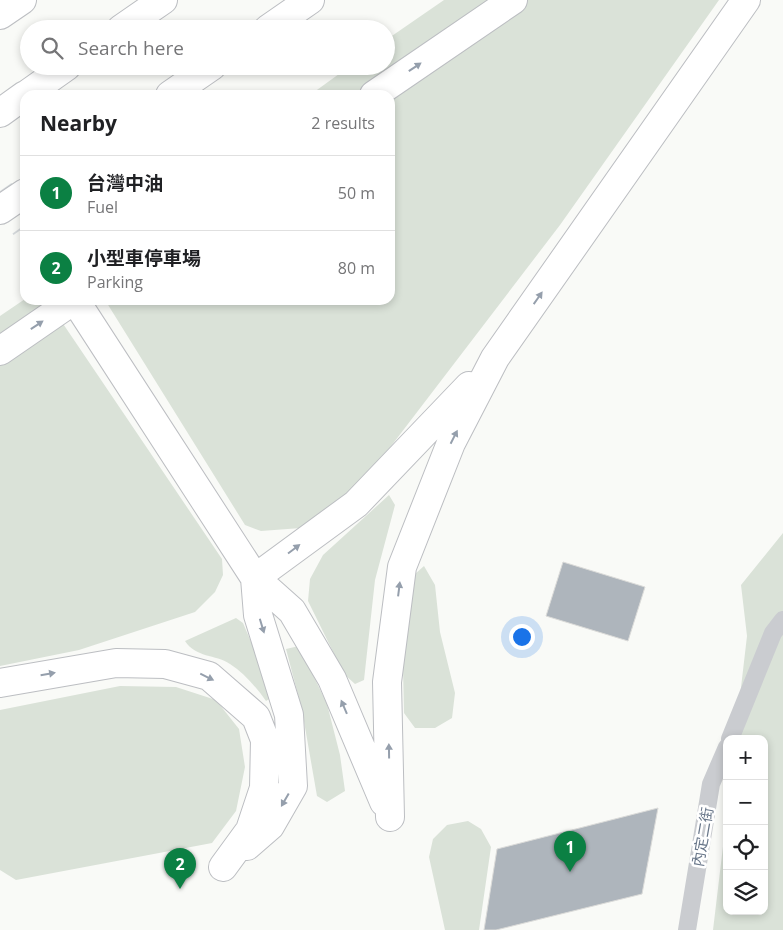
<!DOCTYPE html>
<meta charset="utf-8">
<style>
:root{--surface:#fff;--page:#f6f6f6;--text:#202124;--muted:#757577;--line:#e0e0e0;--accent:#0b8043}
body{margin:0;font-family:"Open Sans","Noto Sans TC",sans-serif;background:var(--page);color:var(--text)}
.controls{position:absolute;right:15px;bottom:15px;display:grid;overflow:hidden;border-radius:10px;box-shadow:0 2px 8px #0003}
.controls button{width:45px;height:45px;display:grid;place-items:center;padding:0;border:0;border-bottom:1px solid var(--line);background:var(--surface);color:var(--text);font:25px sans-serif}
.you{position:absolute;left:521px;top:636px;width:18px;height:18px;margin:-12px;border:4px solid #fff;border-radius:50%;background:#1a73e8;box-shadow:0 0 0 8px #1a73e833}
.badge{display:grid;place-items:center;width:32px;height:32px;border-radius:50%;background:var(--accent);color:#fff;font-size:16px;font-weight:700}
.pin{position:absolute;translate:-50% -41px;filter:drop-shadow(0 1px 2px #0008)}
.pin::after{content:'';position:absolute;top:26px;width:18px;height:15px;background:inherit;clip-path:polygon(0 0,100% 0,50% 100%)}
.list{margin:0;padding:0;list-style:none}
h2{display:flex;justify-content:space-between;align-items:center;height:65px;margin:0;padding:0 20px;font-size:21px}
h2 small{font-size:16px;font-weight:400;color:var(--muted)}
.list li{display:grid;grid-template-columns:32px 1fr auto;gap:15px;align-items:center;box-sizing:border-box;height:75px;padding:0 20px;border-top:1px solid var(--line)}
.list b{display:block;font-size:19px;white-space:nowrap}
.list p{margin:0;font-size:16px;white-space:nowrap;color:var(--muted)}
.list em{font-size:16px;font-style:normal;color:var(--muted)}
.icon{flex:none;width:28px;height:28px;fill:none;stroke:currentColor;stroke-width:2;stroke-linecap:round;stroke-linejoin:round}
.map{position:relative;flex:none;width:783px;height:930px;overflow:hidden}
.search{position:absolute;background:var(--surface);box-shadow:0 2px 8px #0003;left:20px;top:20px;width:375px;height:55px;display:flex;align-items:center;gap:12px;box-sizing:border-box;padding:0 18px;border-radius:28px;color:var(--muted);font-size:19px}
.panel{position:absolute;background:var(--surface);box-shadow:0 2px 8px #0003;left:20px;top:90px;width:375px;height:215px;border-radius:15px}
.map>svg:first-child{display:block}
</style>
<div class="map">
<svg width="783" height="930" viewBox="0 0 783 930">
<rect width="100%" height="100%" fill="#f9faf7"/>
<path fill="#dae2d8" d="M 444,0 L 719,0 L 560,225 L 385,454 L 333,508 L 301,528 L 261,531 L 245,525 L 105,300 L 390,300 L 390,95 L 310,95 L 350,66 L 386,66 L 386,40 Z
M 25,299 L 47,300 L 222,559 L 223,575 L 215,592 L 195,612 L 79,650 L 0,666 L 0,316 Z
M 389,495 L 395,505 L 375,580 L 364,680 L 355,684 L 344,674 L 308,601 L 310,579 L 323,555 Z
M 783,533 L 783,930 L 713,930 L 727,813 L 727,911 L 764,911 L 764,739 L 735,739 L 747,636 L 741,585 Z
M 424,566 L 435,585 L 440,632 L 455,693 L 452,718 L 435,728 L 415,728 L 404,713 L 403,668 L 415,574 Z
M 236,618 L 243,623 L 274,696 L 266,701 C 256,687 244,673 230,664 C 215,654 196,658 185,641 Z
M 299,646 L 327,704 L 340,755 L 345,791 L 327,802 L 317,796 L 302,710 L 286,649 Z
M 120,686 L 176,687 L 216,700 L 239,729 L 245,767 L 236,811 L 212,843 L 16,880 L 0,870 L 0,710 Z
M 468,821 L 481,829 L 491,847 L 479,930 L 445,930 L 429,857 L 433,839 L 447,825 Z"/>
<path fill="#aeb5bc" stroke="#dbdbd9" d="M 563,562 L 645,587 L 628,641 L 546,616 Z
M 658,808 L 642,894 L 496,930 L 484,930 L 497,849 Z"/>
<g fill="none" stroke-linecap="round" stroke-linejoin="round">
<path stroke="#d5d9dc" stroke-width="28" stroke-dasharray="28 14" stroke-linecap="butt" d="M 0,191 L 25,227"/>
<g stroke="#bcbec2" stroke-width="30">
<path id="motorway" d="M 0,15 L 22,0
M 121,29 L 163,0
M 268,29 L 310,0
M 26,95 L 67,66
M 170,95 L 212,66
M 374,95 L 513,0
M 0,113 L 25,95
M 0,210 L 25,193
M 75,300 L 255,578 L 292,611 L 332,679 L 384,802
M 0,351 L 74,300
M 255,578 L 356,504 L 469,386
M 0,683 L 116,663 L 165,664 L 209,676 L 256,717 L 265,740 L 264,788 L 250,830 L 223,867
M 390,817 L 387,682 L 402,567 L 451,443 L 495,358 L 746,0
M 247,846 L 270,826 L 293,786 L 289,715 L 258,615 L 255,578"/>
</g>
<path stroke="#caccd0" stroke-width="18" d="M 730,739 L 773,633 L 783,620
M 687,930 L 711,784 L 727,747"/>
<use href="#motorway" stroke="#fff" stroke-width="28"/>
</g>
<defs><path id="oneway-solid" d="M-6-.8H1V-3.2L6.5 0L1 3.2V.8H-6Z" transform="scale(1.25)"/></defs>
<g fill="#959fac">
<use href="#oneway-solid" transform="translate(415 67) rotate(-34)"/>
<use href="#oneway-solid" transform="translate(538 298) rotate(-55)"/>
<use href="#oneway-solid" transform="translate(37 325) rotate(-34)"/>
<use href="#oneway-solid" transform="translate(454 437) rotate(-63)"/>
<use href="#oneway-solid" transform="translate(294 549) rotate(-37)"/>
<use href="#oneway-solid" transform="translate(399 589) rotate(-83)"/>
<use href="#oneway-solid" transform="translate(262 626) rotate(73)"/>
<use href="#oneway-solid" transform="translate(48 674) rotate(-10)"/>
<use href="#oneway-solid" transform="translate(207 677) rotate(26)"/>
<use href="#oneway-solid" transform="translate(344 707) rotate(-113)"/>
<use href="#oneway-solid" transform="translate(389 751) rotate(-91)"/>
<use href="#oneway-solid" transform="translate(285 800) rotate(120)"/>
</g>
<g text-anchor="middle" stroke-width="5" stroke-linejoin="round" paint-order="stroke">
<g font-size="15" fill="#687689" stroke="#fff">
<text transform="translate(703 837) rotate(-80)" y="5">內定二街</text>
</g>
</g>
</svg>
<div class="controls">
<button>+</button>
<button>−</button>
<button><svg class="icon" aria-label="locate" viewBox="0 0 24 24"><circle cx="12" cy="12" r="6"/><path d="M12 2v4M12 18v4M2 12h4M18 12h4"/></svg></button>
<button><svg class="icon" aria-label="layers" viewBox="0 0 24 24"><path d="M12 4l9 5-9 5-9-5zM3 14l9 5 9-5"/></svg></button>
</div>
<div class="you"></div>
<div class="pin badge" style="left:570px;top:872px">1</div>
<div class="pin badge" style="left:180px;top:889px">2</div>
<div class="search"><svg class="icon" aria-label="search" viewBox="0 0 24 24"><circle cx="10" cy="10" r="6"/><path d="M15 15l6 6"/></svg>Search here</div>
<section class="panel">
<h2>Nearby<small>2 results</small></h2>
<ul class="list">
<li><span class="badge">1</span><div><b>台灣中油</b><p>Fuel</p></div><em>50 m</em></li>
<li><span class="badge">2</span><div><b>小型車停車場</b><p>Parking</p></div><em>80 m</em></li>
</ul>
</section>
</div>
